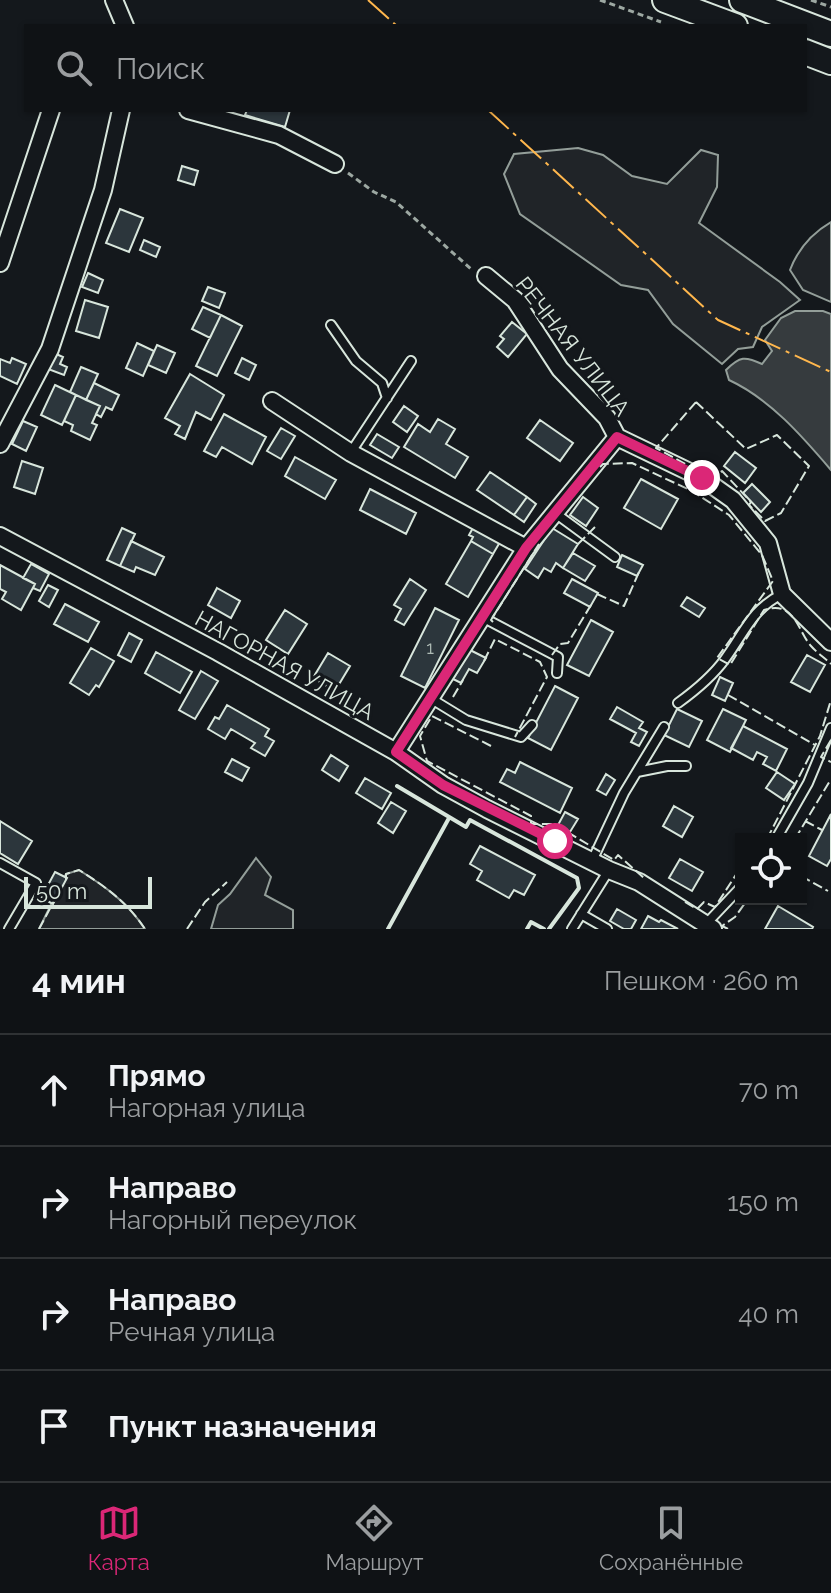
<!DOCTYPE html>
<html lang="ru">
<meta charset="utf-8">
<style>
:root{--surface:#0f1215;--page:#181b1e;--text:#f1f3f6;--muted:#9b9ea0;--line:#2f3234;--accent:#db2777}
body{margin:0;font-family:Raleway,sans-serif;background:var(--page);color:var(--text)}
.controls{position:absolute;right:24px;bottom:24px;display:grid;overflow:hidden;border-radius:0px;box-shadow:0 2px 6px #0004}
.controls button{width:72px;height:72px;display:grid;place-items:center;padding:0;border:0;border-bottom:2px solid var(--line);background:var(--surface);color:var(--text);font:40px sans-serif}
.scale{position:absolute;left:24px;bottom:20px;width:128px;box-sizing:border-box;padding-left:8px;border:4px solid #d8e6dc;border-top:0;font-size:22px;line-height:28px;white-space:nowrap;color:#d8e6dc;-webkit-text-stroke:6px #14181c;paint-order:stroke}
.stop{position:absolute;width:24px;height:24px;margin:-18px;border:6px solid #db2777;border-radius:50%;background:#fff}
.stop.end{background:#db2777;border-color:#fff;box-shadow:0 2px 8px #0008}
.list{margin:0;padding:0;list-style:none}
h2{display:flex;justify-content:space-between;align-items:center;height:104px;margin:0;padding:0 32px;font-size:34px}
h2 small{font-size:26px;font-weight:400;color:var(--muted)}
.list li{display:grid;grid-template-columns:52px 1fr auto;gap:24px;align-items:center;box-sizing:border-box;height:112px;padding:0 32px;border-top:2px solid var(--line)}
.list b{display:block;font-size:30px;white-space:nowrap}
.list p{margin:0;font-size:26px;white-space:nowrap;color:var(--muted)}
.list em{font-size:26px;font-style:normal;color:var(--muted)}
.icon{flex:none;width:44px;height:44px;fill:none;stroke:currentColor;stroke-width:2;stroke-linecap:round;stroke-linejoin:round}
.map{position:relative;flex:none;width:831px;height:929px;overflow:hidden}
.search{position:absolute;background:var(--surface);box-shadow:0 2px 6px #0004;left:24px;right:24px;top:24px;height:88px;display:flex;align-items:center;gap:20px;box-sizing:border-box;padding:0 28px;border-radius:0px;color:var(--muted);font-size:30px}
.sheet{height:552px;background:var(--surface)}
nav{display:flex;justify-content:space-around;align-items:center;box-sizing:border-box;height:112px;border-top:2px solid var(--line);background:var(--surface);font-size:22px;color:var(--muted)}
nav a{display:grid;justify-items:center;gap:4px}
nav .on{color:var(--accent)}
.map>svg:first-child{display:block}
</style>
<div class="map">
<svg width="831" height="929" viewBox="0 0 831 929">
<rect width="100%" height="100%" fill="#14181c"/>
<path fill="#202428" stroke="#939e99" stroke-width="2" d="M 578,148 L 603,155 L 632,176 L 667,184 L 701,150 L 718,155 L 717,187 L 699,223 L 780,282 L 800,300 L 762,327 L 753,347 L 738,349 L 722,364 L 673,324 L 648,290 L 621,285 L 520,214 L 504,174 L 514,154 Z
M 831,222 L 831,302 L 803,290 L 790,270 C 798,249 812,233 831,222 Z
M 256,858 L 271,877 L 265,895 L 293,910 L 293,929 L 211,929 L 218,905 L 230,894 Z
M 79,870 C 106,887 127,902 145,929 L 39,929 L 66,874 Z"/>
<path fill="#363b3e" stroke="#939e99" stroke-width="2" d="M 795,311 L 823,311 L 831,314 L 831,470 C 802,436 770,399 729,380 L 726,370 C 740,356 745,356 762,364 L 772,351 L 765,340 L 781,318 Z"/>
<path fill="#2c363c" stroke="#d8e6dc" stroke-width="2" d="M 247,110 L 290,110 L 285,127 L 245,115 Z
M 182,166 L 198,171 L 194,185 L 178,180 Z
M 120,209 L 143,218 L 129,252 L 106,243 Z
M 144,240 L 160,247 L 156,257 L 140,250 Z
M 88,273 L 103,280 L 98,293 L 82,287 Z
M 208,287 L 225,293 L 219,308 L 202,301 Z
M 85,300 L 108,307 L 99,338 L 76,331 Z
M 203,307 L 221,315 L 210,338 L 192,329 Z
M 221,315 L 242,326 L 217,376 L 196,366 Z
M 512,322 L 527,334 L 508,357 L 497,347 L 504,339 L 500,336 Z
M 137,343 L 154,351 L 143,376 L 126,368 Z
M 157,345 L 175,353 L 166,373 L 148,365 Z
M 54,353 L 63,357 L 60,364 L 67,367 L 64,375 L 48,369 Z
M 12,358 L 26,364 L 17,384 L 0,376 L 0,359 L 10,363 Z
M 242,358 L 256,365 L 249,380 L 235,373 Z
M 81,367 L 98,374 L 86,400 L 70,392 Z
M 190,374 L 224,395 L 211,420 L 196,412 L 185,439 L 175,434 L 180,426 L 165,418 Z
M 94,383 L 119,395 L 112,410 L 106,407 L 101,417 L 96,414 L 100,406 L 86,400 Z
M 55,385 L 76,395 L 62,425 L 41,415 Z
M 76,395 L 100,406 L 92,423 L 97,425 L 90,440 L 71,431 L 73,425 L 64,421 Z
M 404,406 L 418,416 L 407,432 L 393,422 Z
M 224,414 L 266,437 L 252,464 L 222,447 L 216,457 L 204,451 Z
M 438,419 L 455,429 L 446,444 L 468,457 L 455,478 L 404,447 L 418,424 L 430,432 Z
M 540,420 L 573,443 L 560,461 L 527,438 Z
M 23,421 L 37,427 L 26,451 L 12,444 Z
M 281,428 L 295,436 L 281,459 L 267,451 Z
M 377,434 L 399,447 L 392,458 L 370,445 Z
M 735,452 L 756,468 L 745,483 L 724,466 Z
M 295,457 L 336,480 L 325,499 L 285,476 Z
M 22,461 L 43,468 L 35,494 L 14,487 Z
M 490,472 L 527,497 L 514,515 L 477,490 Z
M 641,479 L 678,499 L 661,529 L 624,508 Z
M 752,484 L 770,502 L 761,512 L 743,493 Z
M 370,489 L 416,513 L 406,534 L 360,510 Z
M 527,497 L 536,504 L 524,522 L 514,515 Z
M 583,497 L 598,508 L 586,526 L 570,515 Z
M 474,526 L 500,542 L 493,554 L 471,541 L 473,537 L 469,535 Z
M 122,528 L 135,534 L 120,566 L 107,560 Z
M 552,528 L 578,544 L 563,568 L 556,563 L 551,572 L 544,568 L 538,578 L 525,569 Z
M 131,541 L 164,557 L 155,575 L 136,567 L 134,572 L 120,566 Z
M 471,541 L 493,554 L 468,597 L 446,584 Z
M 573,553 L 595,566 L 585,581 L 563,568 Z
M 622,555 L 643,565 L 637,576 L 617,567 Z
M 31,564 L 49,574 L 40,591 L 33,588 L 35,584 L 23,578 Z
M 0,565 L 35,584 L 21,610 L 2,599 L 6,592 L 0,589 Z
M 410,579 L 426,590 L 404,625 L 395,620 L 401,609 L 394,605 Z
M 572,579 L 598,593 L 590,607 L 564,593 Z
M 48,585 L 58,590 L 49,607 L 39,601 Z
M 217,588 L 240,601 L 231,618 L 208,605 Z
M 687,597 L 705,608 L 699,617 L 681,606 Z
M 65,604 L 99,622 L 88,642 L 54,624 Z
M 435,608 L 459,620 L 425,688 L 401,676 Z
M 285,610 L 307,624 L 288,654 L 266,640 Z
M 591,620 L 613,632 L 589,676 L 567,665 Z
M 129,633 L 142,640 L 131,662 L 118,655 Z
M 91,648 L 114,661 L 99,687 L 96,685 L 89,695 L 70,683 Z
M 470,650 L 486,658 L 477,673 L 469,669 L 461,683 L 453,679 Z
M 156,652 L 192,672 L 180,693 L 145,673 Z
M 328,653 L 350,666 L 335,691 L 313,678 Z
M 807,655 L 825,665 L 810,692 L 791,682 Z
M 201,671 L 218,681 L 195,719 L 179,710 Z
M 720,677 L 733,683 L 725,701 L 712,695 Z
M 555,686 L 578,698 L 551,750 L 528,738 Z
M 227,705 L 269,729 L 265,736 L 274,741 L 265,756 L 251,748 L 255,743 L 231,729 L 225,739 L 208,729 L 215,717 L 219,719 Z
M 617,707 L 643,722 L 639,728 L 647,732 L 639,746 L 631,742 L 636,733 L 610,719 Z
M 677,709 L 702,721 L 689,747 L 664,735 Z
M 723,709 L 746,720 L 730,752 L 707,740 Z
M 743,726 L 787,749 L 776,771 L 763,764 L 767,757 L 757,752 L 753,760 L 731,748 Z
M 331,755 L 348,766 L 339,781 L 322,770 Z
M 232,759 L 249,768 L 242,781 L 225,772 Z
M 520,762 L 572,788 L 560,813 L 500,782 L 507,769 L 515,773 Z
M 777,772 L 795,784 L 784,800 L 766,788 Z
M 606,774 L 615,780 L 606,795 L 597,790 Z
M 365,778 L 391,793 L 382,809 L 356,793 Z
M 391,802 L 406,811 L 393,833 L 378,823 Z
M 674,806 L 693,817 L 682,837 L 663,826 Z
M 565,812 L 578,819 L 570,832 L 558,825 Z
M 831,814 L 831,859 L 827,866 L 809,856 Z
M 0,821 L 32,841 L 18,864 L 0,853 Z
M 480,846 L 535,875 L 524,895 L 514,890 L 509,898 L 477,880 L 482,871 L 470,864 Z
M 680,859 L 703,872 L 692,891 L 669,878 Z
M 55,872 L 67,878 L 53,904 L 41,898 Z
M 778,906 L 813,927 L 812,929 L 765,929 Z
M 617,909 L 636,920 L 631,929 L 624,929 L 610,921 Z
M 648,916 L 659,922 L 661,920 L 678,929 L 641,929 Z"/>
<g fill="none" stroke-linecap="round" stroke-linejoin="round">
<g stroke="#d8e6dc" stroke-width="12">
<path id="lane" d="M 331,325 L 356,361 L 382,383 L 387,398
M 351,452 L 411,361
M 555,513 L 615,557
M 482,617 L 558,657 L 557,673
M 430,698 L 466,720 L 521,737 L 532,725
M 678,703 C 696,690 712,677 725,659 C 745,632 751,610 782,594
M 637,772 L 667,766 L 686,766
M 776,839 L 808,783 L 831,728
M 592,861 L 624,793 L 664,727
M 0,863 L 36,883 L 9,929
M 581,914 L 607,929
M 706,924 L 741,887
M 572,929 L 609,870"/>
</g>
<g stroke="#d8e6dc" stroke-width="20">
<path id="street" d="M 114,0 L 125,26
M 188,110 L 279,135 L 335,164
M 0,263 L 51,110
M 486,276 L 515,300 L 560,369 L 607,418 L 617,437 L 702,478 L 733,500 L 768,543 L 782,594 L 831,642
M 272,401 L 351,453 L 526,548
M 0,444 L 50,349 L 103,190 L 121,110
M 0,536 L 218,652 L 396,752 L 443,785 L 487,809 L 609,870 L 639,882 L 713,929
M 396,752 L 526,548 L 617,437"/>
</g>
<g stroke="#d8e6dc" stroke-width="28">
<path id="primary" d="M 665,0 L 735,26
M 742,0 L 831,34
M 805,52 L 831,62"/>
</g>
<path stroke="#9da8a2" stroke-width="3" stroke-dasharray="6 4" stroke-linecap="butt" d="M 600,0 L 661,22
M 811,0 L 831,7
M 348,173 L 374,192 L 396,202 L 471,269"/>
<use href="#lane" stroke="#14181c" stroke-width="8"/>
<use href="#street" stroke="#14181c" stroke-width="16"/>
<use href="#primary" stroke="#14181c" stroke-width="24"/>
<path stroke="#d8e6dc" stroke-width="2" stroke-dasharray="10 4" stroke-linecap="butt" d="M 696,402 L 746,449 L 777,435 L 809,466 L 781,513 L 765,521 L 749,505 L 751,502 L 722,471 L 717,474 L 708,464 L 700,472 L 656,448 Z
M 600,467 L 603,464 L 632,463 L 692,491 L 729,515 L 762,555 L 773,581 L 717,658 L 730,665 L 764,610 C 795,600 797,630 811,646 C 817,653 825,658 831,664
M 578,544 L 595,527
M 597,594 L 624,606 L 639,572
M 493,622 L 491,620 L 539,544
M 552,655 L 560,644 L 568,643 L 591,605
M 484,661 L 495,639 L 540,662 L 547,677 L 515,737
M 728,695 L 815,745
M 453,697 L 463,680
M 831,740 L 821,757 L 831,762
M 491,746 L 432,716 L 420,736 L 427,761 L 531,816 L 531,824 L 554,824 L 614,860 L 618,855 L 644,878
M 805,821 L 822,830
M 767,839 L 820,736 L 831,700
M 795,839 L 831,779
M 801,876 L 828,891
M 66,880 L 66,874 L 79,870 C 106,887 127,902 145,929
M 685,902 L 697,909 L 704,902 L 715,907 L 741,867
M 39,929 L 54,901
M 187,929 L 205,902 L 227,882
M 728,929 L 722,926 L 735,917 L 748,899"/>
<path stroke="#d8e6dc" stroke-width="4" d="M 397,786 L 466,827 L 470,820 L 577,878 L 579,888 L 549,929
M 388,929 L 449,818
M 527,929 L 531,922 L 544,929"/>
<path stroke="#ffb74d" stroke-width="2" stroke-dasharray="28 6 4 6" stroke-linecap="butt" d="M 368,0 L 397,26
M 488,110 L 718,320 L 831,372"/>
</g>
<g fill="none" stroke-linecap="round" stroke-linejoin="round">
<path stroke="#db2777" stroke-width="10" d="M 555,841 L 443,785 L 396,752 L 526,548 L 617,437 L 702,478"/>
</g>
<g text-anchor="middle" stroke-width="6" stroke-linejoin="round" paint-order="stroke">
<g font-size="18" fill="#adbab4">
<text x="430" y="654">1</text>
</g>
<g font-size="22" fill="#d8e6dc" stroke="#14181c">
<text transform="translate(573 346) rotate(52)" y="8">РЕЧНАЯ УЛИЦА</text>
<text transform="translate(285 665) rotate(29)" y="8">НАГОРНАЯ УЛИЦА</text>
</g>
</g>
</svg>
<div class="controls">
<button><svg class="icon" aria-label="locate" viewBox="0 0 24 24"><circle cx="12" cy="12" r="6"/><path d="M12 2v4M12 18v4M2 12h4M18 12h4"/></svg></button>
</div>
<div class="scale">50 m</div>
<div class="stop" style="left:555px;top:841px"></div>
<div class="stop end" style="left:702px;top:478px"></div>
<div class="search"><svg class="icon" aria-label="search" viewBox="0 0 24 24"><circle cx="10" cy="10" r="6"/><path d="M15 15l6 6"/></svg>Поиск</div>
</div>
<section class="sheet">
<h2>4 мин<small>Пешком · 260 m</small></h2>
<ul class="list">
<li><svg class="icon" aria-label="ahead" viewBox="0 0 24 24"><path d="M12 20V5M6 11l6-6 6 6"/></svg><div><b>Прямо</b><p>Нагорная улица</p></div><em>70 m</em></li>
<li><svg class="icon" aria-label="right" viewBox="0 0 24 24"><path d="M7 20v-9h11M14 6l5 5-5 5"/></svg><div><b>Направо</b><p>Нагорный переулок</p></div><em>150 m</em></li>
<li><svg class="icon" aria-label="right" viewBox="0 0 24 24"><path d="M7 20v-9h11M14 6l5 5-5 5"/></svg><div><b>Направо</b><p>Речная улица</p></div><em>40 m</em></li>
<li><svg class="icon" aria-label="arrive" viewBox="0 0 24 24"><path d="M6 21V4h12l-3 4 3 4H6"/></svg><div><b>Пункт назначения</b></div></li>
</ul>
</section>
<nav>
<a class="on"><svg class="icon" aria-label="map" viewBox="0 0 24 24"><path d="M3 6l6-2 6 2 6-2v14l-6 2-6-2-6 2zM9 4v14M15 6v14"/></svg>Карта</a>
<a><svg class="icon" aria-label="directions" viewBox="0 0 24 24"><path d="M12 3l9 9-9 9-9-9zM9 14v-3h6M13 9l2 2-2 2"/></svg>Маршрут</a>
<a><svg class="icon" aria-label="saved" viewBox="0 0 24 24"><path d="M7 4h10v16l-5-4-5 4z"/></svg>Сохранённые</a>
</nav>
